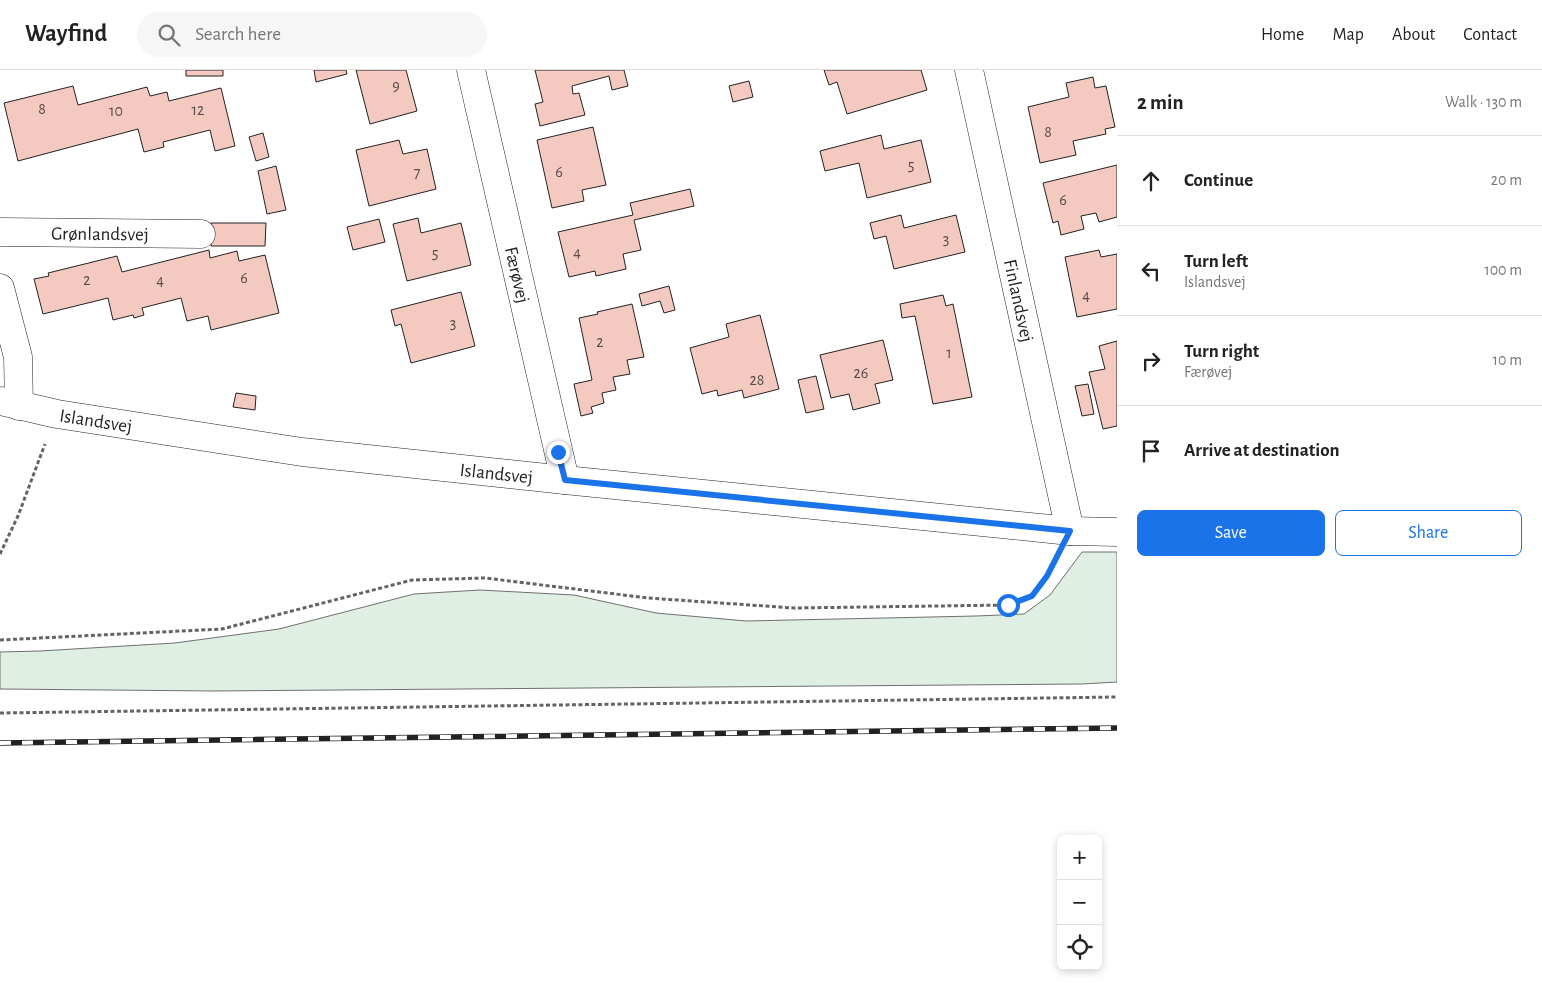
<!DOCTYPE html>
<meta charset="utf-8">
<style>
:root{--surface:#fff;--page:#f6f6f6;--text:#222;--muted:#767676;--line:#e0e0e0;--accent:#1a73e8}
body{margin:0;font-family:"Alegreya Sans",sans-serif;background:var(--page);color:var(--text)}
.controls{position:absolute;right:15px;bottom:15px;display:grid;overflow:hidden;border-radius:8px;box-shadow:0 2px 8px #0003}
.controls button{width:45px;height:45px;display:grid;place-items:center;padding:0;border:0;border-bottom:1px solid var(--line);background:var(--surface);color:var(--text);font:25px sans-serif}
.stop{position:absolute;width:15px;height:15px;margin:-11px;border:4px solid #1a73e8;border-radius:50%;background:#fff}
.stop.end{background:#1a73e8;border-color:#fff;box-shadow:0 1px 5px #0008}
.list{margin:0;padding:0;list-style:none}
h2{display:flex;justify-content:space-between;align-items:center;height:65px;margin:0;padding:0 20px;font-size:21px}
h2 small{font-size:16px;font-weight:400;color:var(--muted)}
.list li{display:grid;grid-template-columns:32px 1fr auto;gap:15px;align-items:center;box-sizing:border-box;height:90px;padding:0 20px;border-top:1px solid var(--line)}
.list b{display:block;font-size:19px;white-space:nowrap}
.list p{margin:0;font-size:16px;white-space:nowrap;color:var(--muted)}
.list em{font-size:16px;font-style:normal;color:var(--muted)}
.actions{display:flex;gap:10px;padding:15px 20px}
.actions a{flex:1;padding:11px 0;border:1px solid var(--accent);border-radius:8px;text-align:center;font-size:18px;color:var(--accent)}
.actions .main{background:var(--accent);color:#fff}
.icon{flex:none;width:28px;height:28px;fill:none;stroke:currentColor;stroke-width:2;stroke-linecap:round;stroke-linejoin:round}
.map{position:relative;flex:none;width:1117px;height:915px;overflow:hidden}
header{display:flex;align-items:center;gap:30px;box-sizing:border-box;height:70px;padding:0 25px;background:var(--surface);border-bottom:1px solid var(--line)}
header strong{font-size:24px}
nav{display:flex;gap:28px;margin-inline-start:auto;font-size:18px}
.search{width:350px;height:45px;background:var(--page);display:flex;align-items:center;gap:12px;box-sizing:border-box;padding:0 18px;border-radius:28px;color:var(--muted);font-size:19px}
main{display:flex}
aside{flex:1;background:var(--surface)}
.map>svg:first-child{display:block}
</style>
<header>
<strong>Wayfind</strong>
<div class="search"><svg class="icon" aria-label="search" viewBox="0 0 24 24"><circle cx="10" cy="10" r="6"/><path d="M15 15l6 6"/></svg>Search here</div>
<nav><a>Home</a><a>Map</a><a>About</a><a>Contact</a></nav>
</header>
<main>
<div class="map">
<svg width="1117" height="915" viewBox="0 0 1117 915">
<rect width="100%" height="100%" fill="#fff"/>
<path fill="#e0efe3" stroke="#6f6f6f" d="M 1082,482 L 1117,482 L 1117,612 L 1082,614 L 214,621 L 0,619 L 0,582 L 40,581 L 175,573 L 279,559 L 414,524 L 480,520 L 574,525 L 656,543 L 746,551 L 976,546 L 1024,544 L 1050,525 Z"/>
<path fill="#f3c9c0" stroke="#222" d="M 186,0 L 223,0 L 223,6 L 186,6 Z
M 314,0 L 346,0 L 347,4 L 316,12 Z
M 356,0 L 406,0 L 417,41 L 370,54 Z
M 535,0 L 624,0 L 628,16 L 612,20 L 609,6 L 572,16 L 573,24 L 579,23 L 585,45 L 540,56 L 535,34 L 543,32 Z
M 824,0 L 921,0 L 927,20 L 847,44 L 837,12 L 829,15 Z
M 1093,7 L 1095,18 L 1106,16 L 1115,57 L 1105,59 L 1106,64 L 1073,71 L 1076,85 L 1040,93 L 1028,37 L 1069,27 L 1066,13 Z
M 749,11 L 753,27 L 733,32 L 729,16 Z
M 73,16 L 78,35 L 147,17 L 150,26 L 167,22 L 169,31 L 221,18 L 235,76 L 215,81 L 210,60 L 163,72 L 164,77 L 144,82 L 138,59 L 18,91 L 4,33 Z
M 593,57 L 606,115 L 582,120 L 584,131 L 552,138 L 537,70 Z
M 263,63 L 269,87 L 256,91 L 249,67 Z
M 881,65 L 884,79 L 921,70 L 931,112 L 867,128 L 859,93 L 825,101 L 820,81 Z
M 399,70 L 403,84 L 427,79 L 436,119 L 369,136 L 356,80 Z
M 1117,95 L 1117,147 L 1099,152 L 1096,143 L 1081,146 L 1084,159 L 1061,165 L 1058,151 L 1053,153 L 1043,113 Z
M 276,96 L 286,140 L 267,144 L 258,101 Z
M 690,119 L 694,136 L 634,150 L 641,180 L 623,184 L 626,199 L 596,206 L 595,201 L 569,207 L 558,162 L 633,145 L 630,133 Z
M 901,145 L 904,158 L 956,145 L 965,182 L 894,199 L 886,166 L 874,169 L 870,153 Z
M 418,148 L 421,163 L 461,153 L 471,195 L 407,211 L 393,154 Z
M 379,149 L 385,172 L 353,180 L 347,157 Z
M 211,153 L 266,153 L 265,176 L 211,176 Z
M 209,180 L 210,188 L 237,181 L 239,191 L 265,185 L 279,243 L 211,260 L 208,246 L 187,251 L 181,228 L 142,238 L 144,245 L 134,248 L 133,245 L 113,250 L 108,228 L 43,244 L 34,209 L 49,206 L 48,203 L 117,186 L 122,202 Z
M 1099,180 L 1101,187 L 1117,184 L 1117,239 L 1077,247 L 1065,187 Z
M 669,216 L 675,240 L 664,243 L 660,231 L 642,236 L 639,224 Z
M 461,222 L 475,276 L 411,293 L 401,254 L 395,256 L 391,240 Z
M 943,225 L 946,236 L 953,234 L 972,327 L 933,334 L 915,246 L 902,248 L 900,234 Z
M 632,234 L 644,287 L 627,290 L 630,304 L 613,307 L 616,320 L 602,323 L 604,333 L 591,337 L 593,343 L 581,346 L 574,314 L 592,310 L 579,248 L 598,244 L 597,242 Z
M 760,245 L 779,319 L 744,328 L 742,320 L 718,326 L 717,320 L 702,324 L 690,278 L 729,267 L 726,254 Z
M 883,270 L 893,310 L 875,314 L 880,333 L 853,340 L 849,324 L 831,328 L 820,285 Z
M 1117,271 L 1117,356 L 1103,359 L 1089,302 L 1105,299 L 1099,276 Z
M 816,306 L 824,339 L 806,343 L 798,310 Z
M 1088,314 L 1094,344 L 1082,346 L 1075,316 Z
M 236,323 L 256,326 L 255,340 L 233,337 Z"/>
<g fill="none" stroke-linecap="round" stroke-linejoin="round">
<g stroke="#222" stroke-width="29">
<g id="minor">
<path id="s1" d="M 471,0 L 565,410"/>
<path id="s2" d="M 969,0 L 1070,461"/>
<path id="s3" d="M 0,162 L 201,164"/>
<path d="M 0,218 L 18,287 L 19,336"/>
<path id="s4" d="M 0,331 L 57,344 L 302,382 L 565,410 L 1070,461 L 1117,462"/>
</g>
</g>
<path stroke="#646464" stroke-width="3" stroke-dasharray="4 2.5" stroke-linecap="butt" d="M 0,484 L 18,446 L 45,374
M 0,570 L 222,559 L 412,510 L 485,508 L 648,528 L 794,538 L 1008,535 L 1032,526 L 1047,506 L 1055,491
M 0,643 L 1117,627"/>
<use href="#minor" stroke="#fff" stroke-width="28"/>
<g stroke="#222" stroke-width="5.5">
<path id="rail" d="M 0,673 L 1117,658"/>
</g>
<use href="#rail" stroke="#fff" stroke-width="4" stroke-dasharray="11" stroke-linecap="butt"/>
</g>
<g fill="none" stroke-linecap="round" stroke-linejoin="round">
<path stroke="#1a73e8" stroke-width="6" d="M 558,382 L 565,410 L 1070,461 L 1047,506 L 1032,526 L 1008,535"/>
</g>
<g text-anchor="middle" stroke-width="4" stroke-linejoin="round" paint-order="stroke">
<g font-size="16" fill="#564c4a">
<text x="396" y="21">9</text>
<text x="42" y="44">8</text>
<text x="198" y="45">12</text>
<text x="116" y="46">10</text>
<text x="1048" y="67">8</text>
<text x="911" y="100">5</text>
<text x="559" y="107">6</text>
<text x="417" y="108">7</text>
<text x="1063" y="135">6</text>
<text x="946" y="174">3</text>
<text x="577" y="187">4</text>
<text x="435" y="188">5</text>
<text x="244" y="213">6</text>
<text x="87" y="215">2</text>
<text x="160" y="215">4</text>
<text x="1086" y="230">4</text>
<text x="453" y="258">3</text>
<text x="600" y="277">2</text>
<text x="949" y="288">1</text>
<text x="861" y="308">26</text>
<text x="757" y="315">28</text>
</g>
<g font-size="19" fill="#222" stroke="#fff">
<text dy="7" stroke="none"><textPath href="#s3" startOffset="100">Grønlandsvej</textPath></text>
<text dy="7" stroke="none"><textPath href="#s1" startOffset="210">Færøvej</textPath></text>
<text dy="7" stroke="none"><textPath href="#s2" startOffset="236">Finlandsvej</textPath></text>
<text dy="7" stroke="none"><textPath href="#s4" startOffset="98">Islandsvej</textPath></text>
<text dy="7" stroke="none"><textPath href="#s4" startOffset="502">Islandsvej</textPath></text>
</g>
</g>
</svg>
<div class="controls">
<button>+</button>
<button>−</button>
<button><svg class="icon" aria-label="locate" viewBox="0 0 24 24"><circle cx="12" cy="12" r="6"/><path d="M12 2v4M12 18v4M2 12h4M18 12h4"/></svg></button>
</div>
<div class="stop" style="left:1008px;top:535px"></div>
<div class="stop end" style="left:558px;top:382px"></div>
</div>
<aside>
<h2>2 min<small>Walk · 130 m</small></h2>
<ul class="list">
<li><svg class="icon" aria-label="ahead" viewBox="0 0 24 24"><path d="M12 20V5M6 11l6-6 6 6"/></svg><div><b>Continue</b></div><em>20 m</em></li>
<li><svg class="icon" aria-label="left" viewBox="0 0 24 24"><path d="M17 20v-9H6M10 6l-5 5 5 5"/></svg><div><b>Turn left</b><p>Islandsvej</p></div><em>100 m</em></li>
<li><svg class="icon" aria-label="right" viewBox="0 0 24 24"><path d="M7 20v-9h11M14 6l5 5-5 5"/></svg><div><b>Turn right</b><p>Færøvej</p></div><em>10 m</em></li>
<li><svg class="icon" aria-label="arrive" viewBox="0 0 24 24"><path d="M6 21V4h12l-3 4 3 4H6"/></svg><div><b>Arrive at destination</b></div></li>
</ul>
<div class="actions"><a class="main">Save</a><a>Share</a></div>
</aside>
</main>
